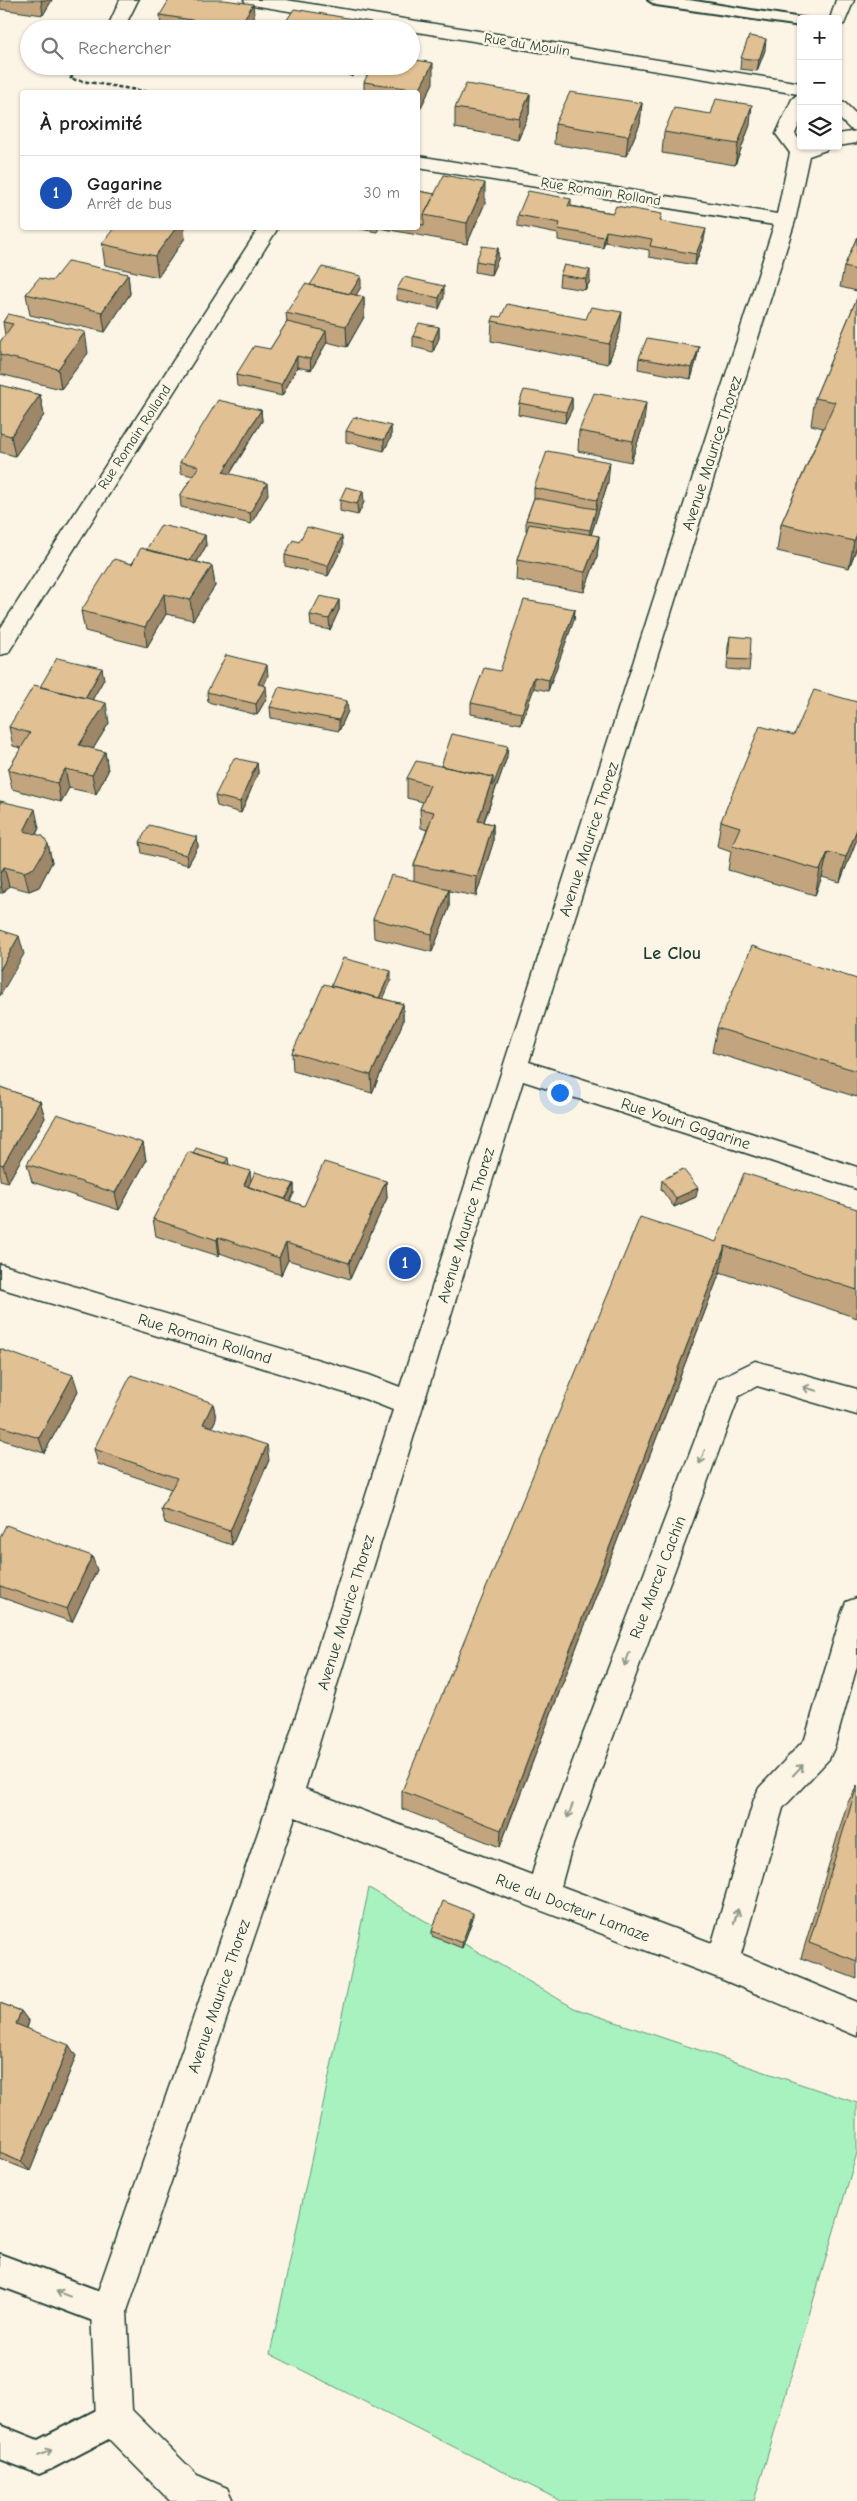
<!DOCTYPE html>
<html lang="fr">
<meta charset="utf-8">
<style>
:root{--surface:#fff;--page:#f2f2f2;--text:#222;--muted:#767676;--line:#e0e0e0;--accent:#7c3aed}
body{margin:0;font-family:"Comic Neue",sans-serif;background:var(--page);color:var(--text)}
.controls{position:absolute;right:15px;top:15px;display:grid;overflow:hidden;border-radius:5px;box-shadow:0 1px 4px #0004}
.controls button{width:45px;height:45px;display:grid;place-items:center;padding:0;border:0;border-bottom:1px solid var(--line);background:var(--surface);color:var(--text);font:25px sans-serif}
.you{position:absolute;left:559px;top:1092px;width:18px;height:18px;margin:-12px;border:4px solid #fff;border-radius:50%;background:#1a73e8;box-shadow:0 0 0 8px #1a73e833}
.badge{display:grid;place-items:center;width:32px;height:32px;border-radius:50%;background:var(--accent);color:#fff;font-size:16px;font-weight:700}
.pin{position:absolute;translate:-50% -50%;border:2px solid #fff;box-shadow:0 1px 5px #0006}
.list{margin:0;padding:0;list-style:none}
h2{display:flex;justify-content:space-between;align-items:center;height:65px;margin:0;padding:0 20px;font-size:21px}
h2 small{font-size:16px;font-weight:400;color:var(--muted)}
.list li{display:grid;grid-template-columns:32px 1fr auto;gap:15px;align-items:center;box-sizing:border-box;height:75px;padding:0 20px;border-top:1px solid var(--line)}
.list b{display:block;font-size:19px;white-space:nowrap}
.list p{margin:0;font-size:16px;white-space:nowrap;color:var(--muted)}
.list em{font-size:16px;font-style:normal;color:var(--muted)}
.icon{flex:none;width:28px;height:28px;fill:none;stroke:currentColor;stroke-width:2;stroke-linecap:round;stroke-linejoin:round}
.map{position:relative;flex:none;width:857px;height:2501px;overflow:hidden}
.search{position:absolute;background:var(--surface);box-shadow:0 1px 4px #0004;left:20px;top:20px;width:400px;height:55px;display:flex;align-items:center;gap:12px;box-sizing:border-box;padding:0 18px;border-radius:28px;color:var(--muted);font-size:19px}
.panel{position:absolute;background:var(--surface);box-shadow:0 1px 4px #0004;left:20px;top:90px;width:400px;height:140px;border-radius:5px}
.map>svg:first-child{display:block}
</style>
<div class="map">
<svg width="857" height="2501" viewBox="0 0 857 2501">
<rect width="100%" height="100%" fill="#fcf5e5"/>
<filter id="ink" filterUnits="userSpaceOnUse"><feTurbulence type="fractalNoise" baseFrequency=".02" numOctaves="2"/><feDisplacementMap in="SourceGraphic" scale="10" xChannelSelector="R" yChannelSelector="G"/><feConvolveMatrix kernelMatrix="1 2 1 2 8 2 1 2 1" color-interpolation-filters="sRGB"/></filter>
<g filter="url(#ink)">
<path fill="#a8f2c0" stroke="#64987a" d="M 369,1888 L 574,2008 L 857,2103 L 857,2153 L 754,2501 L 561,2501 L 270,2354 Z"/>
<g fill="none" stroke-linecap="round" stroke-linejoin="round">
<g stroke="#1f3d34" stroke-width="4">
<path id="service" d="M 648,0 L 689,0 L 808,19 L 801,19 L 801,26 L 656,5 Z
M 0,2254 L 121,2299 L 125,2311 L 121,2323 L 109,2327 L 0,2286 Z
M 114,2401 L 126,2406 L 131,2418 L 126,2430 L 51,2469 L 39,2474 L 0,2459 L 0,2425 L 38,2440 Z"/>
</g>
<g stroke="#1f3d34" stroke-width="3">
<path id="minor" d="M 120,0 L 138,0 L 124,28 L 116,29 L 109,24 Z
M 244,0 L 286,0 L 801,83 L 801,120 L 795,134 L 801,142 L 801,146 L 828,146 L 826,150 L 809,156 L 795,221 L 529,1062 L 857,1167 L 857,1189 L 523,1081 L 305,1789 L 532,1875 L 538,1853 L 718,1379 L 755,1361 L 857,1389 L 857,1415 L 757,1386 L 739,1396 L 570,1853 L 561,1886 L 712,1943 L 754,1799 L 759,1788 L 805,1739 L 842,1612 L 846,1602 L 857,1598 L 857,1666 L 834,1748 L 829,1759 L 783,1808 L 741,1954 L 857,2002 L 857,2036 L 721,1979 L 295,1817 L 127,2311 L 132,2410 L 197,2475 L 227,2488 L 233,2501 L 170,2501 L 101,2431 L 96,2418 L 91,2311 L 270,1798 L 393,1410 L 365,1399 L 0,1288 L 0,1264 L 369,1375 L 400,1387 L 774,225 L 418,168 L 418,156 L 777,214 L 790,153 L 776,134 L 792,99 L 798,94 L 411,31 L 411,29 L 397,29 L 247,4 Z
M 836,0 L 854,0 L 844,24 L 838,25 L 838,19 L 830,19 Z
M 838,102 L 845,103 L 857,115 L 857,131 L 850,129 L 838,117 Z
M 857,131 L 857,143 L 838,146 L 838,134 Z
M 259,228 L 278,228 L 8,653 L 0,655 L 0,629 Z"/>
</g>
<path stroke="#1f3d34" stroke-width="2.5" stroke-dasharray="4 2.5" stroke-linecap="butt" d="M 81,66 L 70,79 L 149,92"/>
<use href="#service" fill="#fcf5e5" fill-rule="evenodd"/>
<use href="#minor" fill="#fcf5e5" fill-rule="evenodd"/>
</g>
<path fill="#c2a57e" stroke="#1f3d34" d="M 0,0 L 52,0 L 43,15 L 0,9 Z
M 160,15 L 255,25 L 252,29 L 161,29 Z
M 765,50 L 757,71 L 740,69 L 741,58 Z
M 333,66 L 358,66 L 352,77 L 333,67 Z
M 364,82 L 433,83 L 419,111 L 418,111 L 418,92 L 364,92 Z
M 530,94 L 529,114 L 518,139 L 455,128 L 455,108 Z
M 642,103 L 640,124 L 626,156 L 554,144 L 555,124 Z
M 750,125 L 735,165 L 662,153 L 664,132 Z
M 418,191 L 485,203 L 467,244 L 379,228 L 377,232 L 355,228 L 418,228 Z
M 571,199 L 571,206 L 662,221 L 704,240 L 695,265 L 649,257 L 649,250 L 605,242 L 603,248 L 558,240 L 558,234 L 518,226 L 518,215 Z
M 857,237 L 857,291 L 840,287 L 844,267 Z
M 185,238 L 158,277 L 105,265 L 102,244 Z
M 498,248 L 498,259 L 491,275 L 475,272 L 476,261 Z
M 564,265 L 590,281 L 585,290 L 559,286 L 560,275 Z
M 128,274 L 130,294 L 105,332 L 30,315 L 26,294 L 52,281 Z
M 310,285 L 361,287 L 356,295 L 364,297 L 364,317 L 347,347 L 327,342 L 311,370 L 297,367 L 282,396 L 237,386 L 236,375 L 270,349 L 287,322 L 286,313 Z
M 397,289 L 444,297 L 439,309 L 397,300 Z
M 857,298 L 857,547 L 849,568 L 777,551 L 781,524 L 823,428 L 811,425 L 815,398 Z
M 8,314 L 88,353 L 61,389 L 0,374 L 0,342 L 5,335 L 3,322 Z
M 501,317 L 620,332 L 608,364 L 491,341 L 492,321 Z
M 439,327 L 439,338 L 433,352 L 413,347 L 413,336 Z
M 699,347 L 697,358 L 691,379 L 638,369 L 639,358 Z
M 0,385 L 40,395 L 44,415 L 15,456 L 0,452 Z
M 572,398 L 572,409 L 565,423 L 518,414 L 519,403 Z
M 261,410 L 262,421 L 230,474 L 268,494 L 251,524 L 181,507 L 180,496 L 193,476 L 181,473 L 180,462 Z
M 644,423 L 631,462 L 578,451 L 579,431 Z
M 391,426 L 391,437 L 384,451 L 346,442 L 346,431 Z
M 608,482 L 591,535 L 599,536 L 597,557 L 584,592 L 516,580 L 517,560 L 527,531 L 526,531 L 526,520 L 534,498 L 534,488 Z
M 340,500 L 364,502 L 358,515 L 340,511 Z
M 205,535 L 206,546 L 197,562 L 212,566 L 215,586 L 193,620 L 166,614 L 147,647 L 85,631 L 81,611 L 146,550 Z
M 299,542 L 343,546 L 328,576 L 285,566 L 285,555 Z
M 339,600 L 339,610 L 330,630 L 311,626 L 310,615 Z
M 575,609 L 574,620 L 548,691 L 534,688 L 521,724 L 471,714 L 471,703 L 500,671 Z
M 730,636 L 750,660 L 749,671 L 727,669 L 728,647 Z
M 268,676 L 264,685 L 267,697 L 257,715 L 208,702 L 207,692 Z
M 104,679 L 92,700 L 109,723 L 93,749 L 105,752 L 108,771 L 96,794 L 69,788 L 61,802 L 12,789 L 8,770 L 21,748 L 13,746 L 9,727 L 40,687 Z
M 857,702 L 857,839 L 840,882 L 822,877 L 815,895 L 728,870 L 731,851 L 717,846 L 721,821 L 794,735 Z
M 270,707 L 348,711 L 339,731 L 271,718 Z
M 507,757 L 484,822 L 493,824 L 493,843 L 476,896 L 449,891 L 449,908 L 432,952 L 374,938 L 373,919 L 414,880 L 414,865 L 427,830 L 421,828 L 420,809 L 423,802 L 407,798 L 407,778 L 441,766 Z
M 257,763 L 258,773 L 241,813 L 217,806 L 215,796 Z
M 0,801 L 39,828 L 36,835 L 48,844 L 52,862 L 39,887 L 29,891 L 9,886 L 3,893 L 0,893 Z
M 197,837 L 198,847 L 188,865 L 142,853 L 140,842 Z
M 857,979 L 857,1097 L 712,1052 L 717,1028 Z
M 391,981 L 383,999 L 403,1004 L 403,1022 L 372,1093 L 293,1071 L 292,1053 L 331,986 Z
M 0,1087 L 40,1101 L 45,1118 L 8,1182 L 0,1180 Z
M 143,1143 L 146,1161 L 119,1210 L 32,1182 L 27,1164 Z
M 193,1154 L 228,1158 L 229,1165 L 251,1180 L 294,1184 L 294,1193 L 290,1201 L 304,1206 L 386,1181 L 387,1198 L 350,1279 L 288,1260 L 281,1275 L 220,1253 L 219,1256 L 156,1236 L 153,1219 Z
M 662,1180 L 696,1197 L 674,1207 L 661,1189 Z
M 857,1209 L 857,1318 L 720,1272 L 500,1847 L 402,1809 L 402,1791 L 716,1242 Z
M 0,1349 L 78,1391 L 44,1453 L 0,1439 Z
M 213,1403 L 216,1419 L 212,1427 L 269,1460 L 232,1545 L 165,1523 L 161,1509 L 171,1489 L 98,1464 L 94,1449 Z
M 0,1537 L 97,1570 L 72,1622 L 0,1597 Z
M 857,1786 L 857,1979 L 801,1958 L 847,1804 Z
M 473,1918 L 462,1948 L 432,1936 L 432,1931 Z
M 0,2003 L 21,2011 L 29,2022 L 27,2028 L 76,2056 L 30,2171 L 0,2159 Z"/>
<path fill="#9e8667" stroke="#1f3d34" d="M 41,0 L 52,0 L 43,15 Z
M 253,4 L 255,25 L 252,29 L 238,29 Z
M 371,22 L 371,29 L 367,29 Z
M 766,39 L 765,50 L 757,71 L 759,60 Z
M 433,63 L 433,83 L 419,111 L 419,90 Z
M 352,66 L 358,66 L 352,77 Z
M 530,94 L 529,114 L 518,139 L 519,118 Z
M 642,103 L 640,124 L 626,156 L 628,136 Z
M 752,105 L 750,125 L 735,165 L 738,144 Z
M 485,183 L 485,203 L 467,244 L 467,223 Z
M 176,228 L 184,228 L 185,238 L 158,277 L 155,256 Z
M 706,229 L 704,240 L 695,265 L 696,254 Z
M 606,231 L 605,242 L 603,248 L 604,237 Z
M 498,248 L 498,259 L 491,275 L 492,264 Z
M 590,270 L 590,281 L 585,290 L 586,279 Z
M 128,274 L 130,294 L 105,332 L 102,312 Z
M 361,276 L 361,287 L 345,313 L 345,302 Z
M 444,286 L 444,297 L 439,309 L 439,298 Z
M 364,297 L 364,317 L 347,347 L 346,326 Z
M 622,312 L 620,332 L 608,364 L 609,344 Z
M 439,327 L 439,338 L 433,352 L 433,341 Z
M 326,331 L 327,342 L 311,370 L 310,359 Z
M 85,332 L 88,353 L 61,389 L 58,369 Z
M 699,347 L 697,358 L 691,379 L 692,368 Z
M 297,356 L 297,367 L 282,396 L 281,385 Z
M 40,395 L 44,415 L 15,456 L 11,436 Z
M 572,398 L 572,409 L 565,423 L 566,412 Z
M 646,403 L 644,423 L 631,462 L 633,441 Z
M 261,410 L 262,421 L 224,483 L 223,472 Z
M 391,426 L 391,437 L 384,451 L 384,440 Z
M 610,462 L 608,482 L 589,541 L 590,530 L 596,509 L 597,500 Z
M 267,483 L 268,494 L 251,524 L 250,513 Z
M 363,491 L 364,502 L 358,515 L 357,504 Z
M 857,534 L 857,547 L 849,568 L 854,541 Z
M 205,535 L 206,546 L 187,579 L 185,568 Z
M 342,536 L 343,546 L 328,576 L 328,566 Z
M 599,536 L 597,557 L 584,592 L 585,572 Z
M 212,566 L 215,586 L 193,620 L 190,600 Z
M 164,594 L 166,614 L 147,647 L 145,627 Z
M 339,600 L 339,610 L 330,630 L 329,619 Z
M 575,609 L 574,620 L 548,691 L 549,680 Z
M 267,665 L 268,676 L 259,694 L 258,684 Z
M 102,668 L 104,679 L 83,716 L 81,706 Z
M 534,677 L 534,688 L 521,724 L 522,713 Z
M 266,686 L 267,697 L 257,715 L 256,704 Z
M 347,701 L 348,711 L 339,731 L 339,720 Z
M 106,703 L 109,723 L 83,765 L 79,745 Z
M 508,746 L 507,757 L 477,840 L 478,821 L 493,777 Z
M 105,752 L 108,771 L 96,794 L 92,775 Z
M 257,763 L 258,773 L 241,813 L 240,802 Z
M 65,769 L 69,788 L 61,802 L 57,783 Z
M 35,809 L 39,828 L 28,850 L 24,831 Z
M 493,824 L 493,843 L 476,896 L 477,877 Z
M 857,829 L 857,839 L 840,882 L 846,857 Z
M 197,837 L 198,847 L 188,865 L 186,855 Z
M 48,844 L 52,862 L 39,887 L 29,891 L 24,872 Z
M 828,852 L 822,877 L 815,895 L 820,870 Z
M 4,867 L 9,886 L 3,893 L 0,880 L 0,873 Z
M 449,889 L 449,908 L 432,952 L 432,934 Z
M 19,936 L 24,954 L 0,996 L 0,970 Z
M 391,971 L 391,981 L 376,1015 L 376,1005 Z
M 403,1004 L 403,1022 L 372,1093 L 371,1075 Z
M 40,1101 L 45,1118 L 8,1182 L 3,1165 Z
M 143,1143 L 146,1161 L 119,1210 L 115,1193 Z
M 250,1171 L 252,1188 L 244,1185 Z
M 386,1181 L 387,1198 L 350,1279 L 349,1263 Z
M 294,1184 L 294,1193 L 283,1215 L 282,1206 Z
M 698,1188 L 696,1197 L 674,1207 L 676,1198 Z
M 218,1237 L 220,1253 L 219,1256 L 217,1240 Z
M 286,1243 L 288,1260 L 281,1275 L 279,1258 Z
M 725,1246 L 720,1272 L 500,1847 L 501,1830 Z
M 73,1375 L 78,1391 L 44,1453 L 39,1438 Z
M 213,1403 L 216,1419 L 206,1439 L 203,1424 Z
M 267,1445 L 269,1460 L 232,1545 L 230,1531 Z
M 92,1556 L 97,1570 L 72,1622 L 67,1609 Z
M 473,1913 L 473,1918 L 462,1948 L 462,1943 Z
M 21,2011 L 29,2022 L 24,2035 L 16,2024 Z
M 69,2045 L 76,2056 L 30,2171 L 21,2162 Z"/>
<path fill="#e1c093" stroke="#1f3d34" d="M 169,0 L 224,0 L 253,4 L 238,29 L 200,29 L 204,22 L 160,15 Z
M 294,9 L 371,22 L 367,29 L 281,29 Z
M 749,36 L 766,39 L 759,60 L 741,58 Z
M 411,59 L 433,63 L 419,90 L 364,82 L 372,66 L 411,66 Z
M 466,84 L 530,94 L 519,118 L 455,108 Z
M 570,92 L 642,103 L 628,136 L 555,124 Z
M 716,99 L 752,105 L 738,144 L 664,132 L 674,108 L 711,114 Z
M 444,175 L 485,183 L 467,223 L 424,215 Z
M 418,191 L 435,194 L 424,215 L 424,225 L 418,224 Z
M 528,191 L 571,199 L 568,206 L 613,213 L 616,206 L 662,214 L 660,221 L 706,229 L 696,254 L 650,246 L 652,239 L 606,231 L 604,237 L 558,229 L 560,223 L 518,215 Z
M 114,228 L 176,228 L 155,256 L 102,244 Z
M 857,237 L 857,270 L 844,267 Z
M 482,246 L 498,248 L 492,264 L 476,261 Z
M 68,261 L 128,274 L 102,312 L 26,294 L 39,278 L 52,281 Z
M 564,265 L 590,270 L 586,279 L 560,275 Z
M 322,267 L 361,276 L 350,294 L 310,285 Z
M 404,277 L 444,286 L 439,298 L 397,289 Z
M 305,284 L 364,297 L 346,326 L 286,313 Z
M 857,298 L 857,534 L 854,541 L 781,524 L 835,402 L 815,398 Z
M 507,304 L 586,319 L 591,307 L 622,312 L 609,344 L 492,321 L 494,316 L 501,317 Z
M 8,314 L 85,332 L 58,369 L 0,355 L 0,342 L 13,324 L 3,322 Z
M 287,322 L 326,331 L 310,359 L 297,356 L 281,385 L 236,375 L 254,346 L 270,349 Z
M 419,323 L 439,327 L 433,341 L 413,336 Z
M 647,338 L 699,347 L 692,368 L 639,358 Z
M 0,385 L 40,395 L 11,436 L 0,433 Z
M 524,390 L 572,398 L 566,412 L 519,403 Z
M 594,393 L 646,403 L 633,441 L 579,431 Z
M 218,400 L 261,410 L 223,472 L 267,483 L 250,513 L 180,496 L 199,466 L 180,462 Z
M 354,417 L 391,426 L 384,440 L 346,431 Z
M 547,451 L 610,462 L 597,500 L 534,488 Z
M 346,487 L 363,491 L 357,504 L 340,500 Z
M 534,498 L 596,509 L 590,530 L 526,520 Z
M 529,524 L 599,536 L 585,572 L 517,560 Z
M 161,525 L 205,535 L 190,560 L 146,550 Z
M 307,527 L 342,536 L 328,566 L 285,555 L 293,540 L 299,542 Z
M 141,548 L 212,566 L 190,600 L 164,594 L 145,627 L 81,611 L 114,559 L 132,564 Z
M 320,596 L 339,600 L 329,619 L 310,615 Z
M 524,600 L 575,609 L 549,680 L 534,677 L 522,713 L 471,703 L 484,668 L 500,671 Z
M 730,636 L 751,638 L 750,660 L 728,659 Z
M 226,655 L 267,665 L 258,684 L 266,686 L 256,704 L 207,692 Z
M 57,658 L 102,668 L 85,698 L 40,687 Z
M 34,685 L 106,703 L 79,745 L 105,752 L 92,775 L 65,769 L 57,783 L 8,770 L 30,733 L 9,727 Z
M 279,687 L 347,701 L 339,720 L 270,707 Z
M 814,690 L 857,702 L 857,829 L 846,857 L 828,852 L 820,870 L 732,845 L 740,827 L 721,821 L 760,726 L 794,735 Z
M 452,734 L 508,746 L 493,786 L 493,777 L 441,766 Z
M 234,758 L 257,763 L 240,802 L 215,796 Z
M 416,761 L 493,777 L 478,821 L 493,824 L 477,877 L 414,865 L 434,812 L 420,809 L 430,785 L 407,778 Z
M 0,801 L 35,809 L 24,831 L 43,836 L 48,844 L 34,868 L 24,872 L 4,867 L 0,873 Z
M 149,825 L 197,837 L 186,855 L 140,842 Z
M 391,875 L 449,889 L 432,934 L 373,919 Z
M 0,930 L 19,936 L 0,970 Z
M 752,946 L 857,979 L 857,1071 L 717,1028 Z
M 343,958 L 391,971 L 379,998 L 331,986 Z
M 324,984 L 403,1004 L 371,1075 L 292,1053 Z
M 0,1087 L 40,1101 L 3,1165 L 0,1164 Z
M 57,1114 L 143,1143 L 115,1193 L 27,1164 Z
M 196,1148 L 228,1158 L 225,1163 L 193,1154 Z
M 188,1152 L 250,1171 L 244,1185 L 304,1206 L 324,1162 L 386,1181 L 349,1263 L 286,1243 L 279,1258 L 218,1237 L 217,1240 L 153,1219 Z
M 683,1169 L 698,1188 L 676,1198 L 662,1180 Z
M 255,1172 L 294,1184 L 285,1199 L 248,1187 Z
M 744,1173 L 857,1209 L 857,1290 L 725,1246 L 501,1830 L 402,1791 L 640,1217 L 716,1242 Z
M 0,1349 L 73,1375 L 39,1438 L 0,1426 Z
M 131,1375 L 213,1403 L 203,1424 L 267,1445 L 230,1531 L 161,1509 L 177,1478 L 94,1449 Z
M 6,1525 L 92,1556 L 67,1609 L 0,1586 L 0,1537 Z
M 857,1786 L 857,1961 L 809,1943 Z
M 443,1901 L 473,1913 L 462,1943 L 432,1931 Z
M 0,2003 L 21,2011 L 16,2024 L 69,2045 L 21,2162 L 0,2153 Z"/>
<defs><path id="oneway-shaft" d="M-6 0H5M1.5-3L5.5 0L1.5 3" fill="none" stroke-width="1.6" stroke-linecap="round" stroke-linejoin="round" transform="scale(1.25)"/></defs>
<g stroke="#8e998c">
<use href="#oneway-shaft" transform="translate(810 1389) rotate(-164)"/>
<use href="#oneway-shaft" transform="translate(702 1457) rotate(111)"/>
<use href="#oneway-shaft" transform="translate(627 1659) rotate(111)"/>
<use href="#oneway-shaft" transform="translate(798 1770) rotate(-47)"/>
<use href="#oneway-shaft" transform="translate(570 1811) rotate(111)"/>
<use href="#oneway-shaft" transform="translate(736 1916) rotate(-74)"/>
<use href="#oneway-shaft" transform="translate(63 2294) rotate(-159)"/>
<use href="#oneway-shaft" transform="translate(45 2453) rotate(-23)"/>
</g>
</g>
<g text-anchor="middle" stroke-width="5" stroke-linejoin="round" paint-order="stroke">
<g font-size="14" fill="#1f3d34" stroke="#fcf5e5">
<text transform="translate(527 44) rotate(9)" y="5">Rue du Moulin</text>
<text transform="translate(601 191) rotate(9)" y="5">Rue Romain Rolland</text>
<text transform="translate(134 437) rotate(-57)" y="5">Rue Romain Rolland</text>
</g>
<g font-size="16" fill="#1f3d34" stroke="#fcf5e5">
<text transform="translate(711 453) rotate(-72)" y="6">Avenue Maurice Thorez</text>
<text transform="translate(588 839) rotate(-72)" y="6">Avenue Maurice Thorez</text>
<text transform="translate(686 1123) rotate(18)" y="6">Rue Youri Gagarine</text>
<text transform="translate(465 1225) rotate(-73)" y="6">Avenue Maurice Thorez</text>
<text transform="translate(205 1338) rotate(17)" y="6">Rue Romain Rolland</text>
<text transform="translate(657 1577) rotate(-69)" y="6">Rue Marcel Cachin</text>
<text transform="translate(345 1612) rotate(-73)" y="6">Avenue Maurice Thorez</text>
<text transform="translate(573 1907) rotate(21)" y="6">Rue du Docteur Lamaze</text>
<text transform="translate(218 1996) rotate(-71)" y="6">Avenue Maurice Thorez</text>
</g>
<g font-size="18" font-weight="bold" fill="#1f3d34" stroke="#fcf5e5">
<text x="672" y="959">Le Clou</text>
</g>
</g>
</svg>
<div class="controls">
<button>+</button>
<button>−</button>
<button><svg class="icon" aria-label="layers" viewBox="0 0 24 24"><path d="M12 4l9 5-9 5-9-5zM3 14l9 5 9-5"/></svg></button>
</div>
<div class="you"></div>
<div class="pin badge" style="left:405px;top:1263px;background:#1a4fb4">1</div>
<div class="search"><svg class="icon" aria-label="search" viewBox="0 0 24 24"><circle cx="10" cy="10" r="6"/><path d="M15 15l6 6"/></svg>Rechercher</div>
<section class="panel">
<h2>À proximité<small></small></h2>
<ul class="list">
<li><span class="badge" style="background:#1a4fb4">1</span><div><b>Gagarine</b><p>Arrêt de bus</p></div><em>30 m</em></li>
</ul>
</section>
</div>
